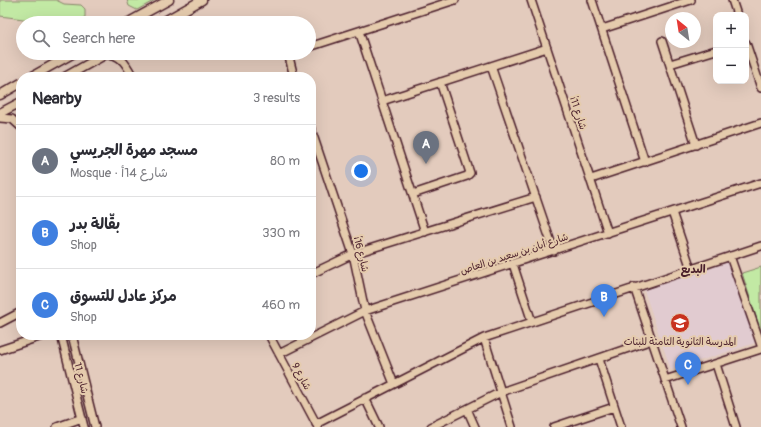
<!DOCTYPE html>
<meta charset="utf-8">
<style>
:root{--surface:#fff;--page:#f2f2f3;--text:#2b2b33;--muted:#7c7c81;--line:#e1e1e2;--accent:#c8321e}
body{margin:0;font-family:Pangolin,"Playpen Sans Arabic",sans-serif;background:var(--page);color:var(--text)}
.controls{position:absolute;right:12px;top:12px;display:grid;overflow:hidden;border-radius:8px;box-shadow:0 4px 16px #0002}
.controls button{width:36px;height:36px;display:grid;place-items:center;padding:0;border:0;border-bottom:1px solid var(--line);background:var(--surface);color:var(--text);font:20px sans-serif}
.compass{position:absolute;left:665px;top:12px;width:36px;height:36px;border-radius:50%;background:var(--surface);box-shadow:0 4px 16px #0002;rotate:330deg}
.you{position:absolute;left:361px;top:171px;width:14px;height:14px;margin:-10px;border:3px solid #fff;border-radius:50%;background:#1a73e8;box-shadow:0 0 0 6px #1a73e833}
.badge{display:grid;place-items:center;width:26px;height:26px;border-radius:50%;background:var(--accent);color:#fff;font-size:13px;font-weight:700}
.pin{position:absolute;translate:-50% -33px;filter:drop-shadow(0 1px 2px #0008)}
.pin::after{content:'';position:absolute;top:21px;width:14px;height:12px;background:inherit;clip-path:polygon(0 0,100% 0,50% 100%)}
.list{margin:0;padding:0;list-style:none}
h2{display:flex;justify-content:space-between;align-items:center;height:52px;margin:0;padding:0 16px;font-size:17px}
h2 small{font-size:13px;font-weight:400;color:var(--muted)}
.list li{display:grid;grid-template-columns:26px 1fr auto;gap:12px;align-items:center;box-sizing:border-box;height:72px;padding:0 16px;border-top:1px solid var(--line)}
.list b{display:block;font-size:15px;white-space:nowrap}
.list p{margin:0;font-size:13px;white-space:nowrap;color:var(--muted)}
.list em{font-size:13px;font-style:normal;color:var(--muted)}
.icon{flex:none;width:22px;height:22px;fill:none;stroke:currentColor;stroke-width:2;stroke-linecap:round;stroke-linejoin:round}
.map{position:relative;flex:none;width:761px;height:427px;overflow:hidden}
.search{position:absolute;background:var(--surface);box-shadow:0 4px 16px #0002;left:16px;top:16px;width:300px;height:44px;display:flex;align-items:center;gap:10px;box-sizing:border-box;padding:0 14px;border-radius:22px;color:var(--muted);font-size:15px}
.panel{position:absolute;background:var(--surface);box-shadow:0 4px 16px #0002;left:16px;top:72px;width:300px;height:268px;border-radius:16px}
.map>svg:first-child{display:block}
</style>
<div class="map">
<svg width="761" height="427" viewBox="0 0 761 427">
<rect width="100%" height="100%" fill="#e3cbbd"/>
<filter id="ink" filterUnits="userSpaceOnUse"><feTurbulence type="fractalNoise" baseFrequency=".025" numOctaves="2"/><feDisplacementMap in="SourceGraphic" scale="8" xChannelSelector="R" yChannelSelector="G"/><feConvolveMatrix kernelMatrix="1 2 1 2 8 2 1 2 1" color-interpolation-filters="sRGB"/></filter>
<g filter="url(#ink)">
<path fill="#e1cbd0" d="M 729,262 L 755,343 L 671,370 L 644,290 Z"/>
<path fill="#c2e9a4" stroke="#868468" d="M 0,0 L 56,0 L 64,4 L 81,5 L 85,9 L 85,17 L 74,23 L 32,23 L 31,20 L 0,16 Z
M 127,0 L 155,0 L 137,10 L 129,6 Z
M 761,267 L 761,332 L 742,273 Z"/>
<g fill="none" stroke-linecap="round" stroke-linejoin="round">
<g stroke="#4a1f2b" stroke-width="10">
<path id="minor" d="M 531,0 L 608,233
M 592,0 L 645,162
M 732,0 L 737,15
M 602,29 L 691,0
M 359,31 L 425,232
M 662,41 L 696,145
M 746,43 L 761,88
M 309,47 L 455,0
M 291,53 L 289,57 L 294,77
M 106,54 C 121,54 126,64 133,77
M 670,64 L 716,50
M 491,66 L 554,251
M 382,101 L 547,48
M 0,118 L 12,119 L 21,127
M 311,129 L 353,254 L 365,311 L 394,384
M 591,179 L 761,123
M 413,194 L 467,176 L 470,173 L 440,82
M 672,212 L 691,269
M 730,256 L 761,345
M 513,264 L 532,322
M 311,274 L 353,254 L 536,197
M 634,287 L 681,427
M 0,323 L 21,312
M 61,335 L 84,427
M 72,335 L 95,427
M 269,335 L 318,427
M 484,338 L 512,427
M 0,350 L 45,335
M 279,354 L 365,311 L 761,183
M 599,359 L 621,427
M 716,364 L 736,427
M 665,380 L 761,349
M 365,398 L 379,427
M 467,409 L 475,427
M 316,424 L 484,338 L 761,246
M 57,427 L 82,418
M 431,427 L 501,392 L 652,340
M 554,427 L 614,407"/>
</g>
<g stroke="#4a1f2b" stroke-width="11">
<path id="major" d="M 127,23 L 169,0
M 161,23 L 202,0
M 31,77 L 74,53
M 65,77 L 108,53
M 0,95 L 21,83
M 0,113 L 21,102"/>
</g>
<use href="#minor" stroke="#e5cbad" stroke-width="7"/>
<use href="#major" stroke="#e5cbad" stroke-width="8"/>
</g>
</g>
<defs>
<g id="school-disc" transform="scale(1)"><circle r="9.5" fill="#c8321e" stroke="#e5cbad"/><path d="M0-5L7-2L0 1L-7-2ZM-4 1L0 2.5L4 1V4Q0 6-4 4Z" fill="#fff"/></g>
</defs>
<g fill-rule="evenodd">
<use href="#school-disc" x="680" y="323"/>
</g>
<g text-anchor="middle" stroke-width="4" stroke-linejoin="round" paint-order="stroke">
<g font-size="10" fill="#4a1f2b" stroke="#e5cbad">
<text transform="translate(579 113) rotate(72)" y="4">شارع 11أ</text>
<text transform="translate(514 253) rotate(-18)" y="4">شارع أبان بن سعيد بن العاص</text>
<text transform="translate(362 254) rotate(76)" y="4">شارع 16أ</text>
<text transform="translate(302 376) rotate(62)" y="4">شارع 9</text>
<text transform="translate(82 378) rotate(76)" y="4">شارع 11</text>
</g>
<g font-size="10" fill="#4a1f2b" stroke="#e5cbad">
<text x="680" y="345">المدرسة الثانوية الثامنة للبنات</text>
</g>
<g font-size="11" font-weight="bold" fill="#4a1f2b" stroke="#e5cbad">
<text x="693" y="273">البديع</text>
</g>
</g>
</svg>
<div class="controls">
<button>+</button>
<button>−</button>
</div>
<svg class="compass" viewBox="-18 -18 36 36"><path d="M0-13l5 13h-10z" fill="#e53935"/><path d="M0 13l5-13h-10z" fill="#7c7c81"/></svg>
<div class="you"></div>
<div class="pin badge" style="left:426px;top:164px;background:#6b7280">A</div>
<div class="pin badge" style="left:604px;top:317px;background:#3f7fe0">B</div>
<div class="pin badge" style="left:688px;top:385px;background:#3f7fe0">C</div>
<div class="search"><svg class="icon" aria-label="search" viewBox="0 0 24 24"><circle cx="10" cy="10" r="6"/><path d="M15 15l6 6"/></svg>Search here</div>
<section class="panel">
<h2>Nearby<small>3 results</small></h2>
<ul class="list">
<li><span class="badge" style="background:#6b7280">A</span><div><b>مسجد مهرة الجريسي</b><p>Mosque · شارع 14أ</p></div><em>80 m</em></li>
<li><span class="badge" style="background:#3f7fe0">B</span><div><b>بقّالة بدر</b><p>Shop</p></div><em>330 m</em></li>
<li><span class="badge" style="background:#3f7fe0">C</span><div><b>مركز عادل للتسوق</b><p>Shop</p></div><em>460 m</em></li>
</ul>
</section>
</div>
